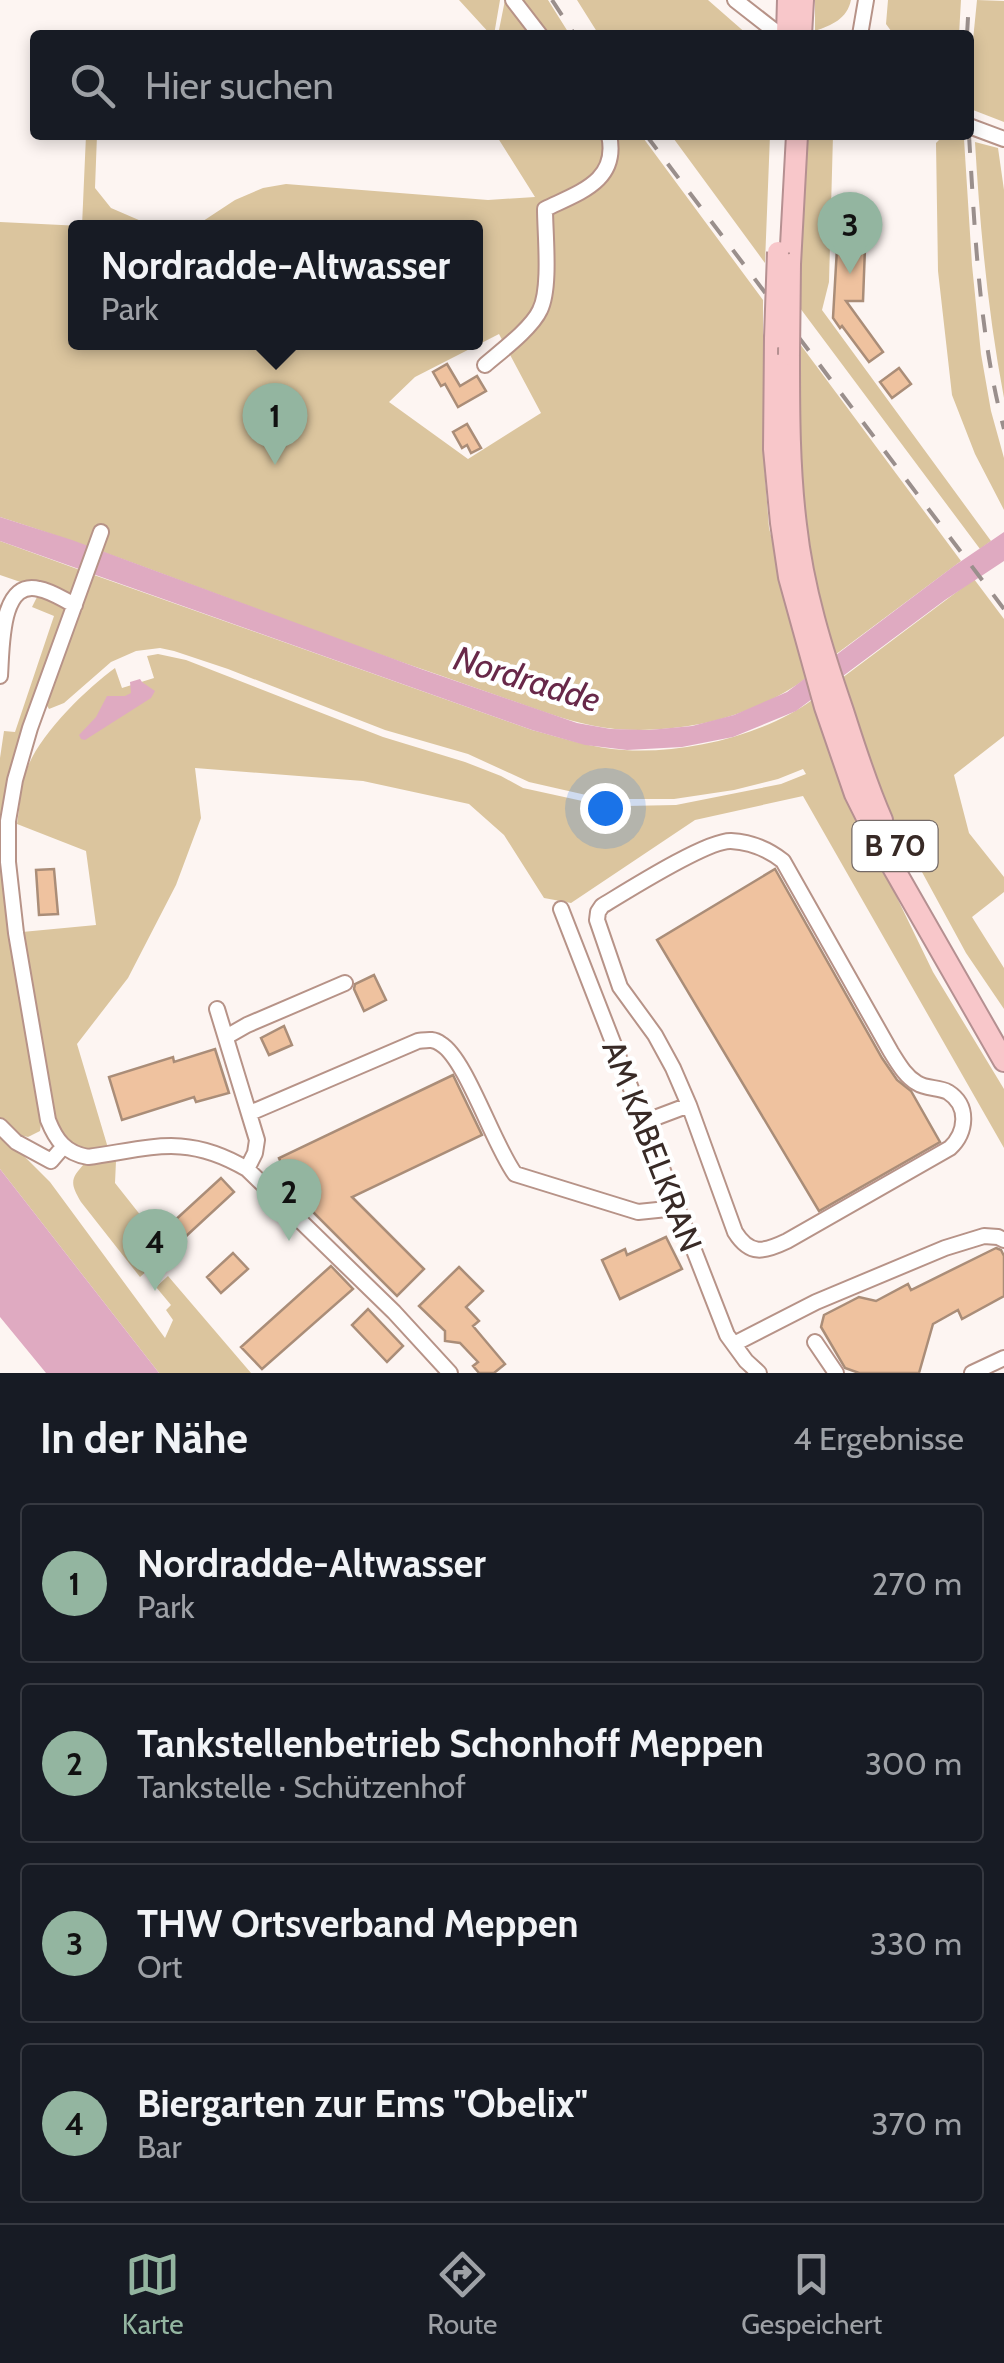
<!DOCTYPE html>
<html lang="de">
<meta charset="utf-8">
<style>
:root{--surface:#171b24;--page:#20242c;--text:#f1f3f6;--muted:#9ea1a6;--line:#363941;--accent:#93b5a0}
body{margin:0;font-family:Cabin,sans-serif;background:var(--page);color:var(--text)}
.you{position:absolute;left:605px;top:808px;width:35px;height:35px;margin:-25px;border:8px solid #fff;border-radius:50%;background:#1a73e8;box-shadow:0 0 0 15px #1a73e833}
.badge{display:grid;place-items:center;width:65px;height:65px;border-radius:50%;background:var(--accent);color:#111;font-size:32px;font-weight:700}
.pin{position:absolute;translate:-50% -82px;filter:drop-shadow(0 2px 5px #0008)}
.pin::after{content:'';position:absolute;top:52px;width:35px;height:30px;background:inherit;clip-path:polygon(0 0,100% 0,50% 100%)}
.popup{position:absolute;left:68px;top:220px;width:415px;height:130px;box-sizing:border-box;display:grid;place-content:center;border-radius:10px;background:var(--surface);filter:drop-shadow(0 2px 8px #0005);font-size:32px;white-space:nowrap;color:var(--muted)}
.popup b{font-size:38px;color:var(--text)}
.popup::after{content:'';position:absolute;left:50%;top:100%;margin-left:-20px;border:20px solid transparent;border-top-color:var(--surface)}
.list{margin:0;padding:0;list-style:none}
h2{display:flex;justify-content:space-between;align-items:center;height:130px;margin:0;padding:0 40px;font-size:42px}
h2 small{font-size:32px;font-weight:400;color:var(--muted)}
.list li{display:grid;grid-template-columns:65px 1fr auto;gap:30px;align-items:center;box-sizing:border-box;height:160px;margin:0 20px 20px;padding:0 20px;border:2px solid var(--line);border-radius:10px}
.list b{display:block;font-size:38px;white-space:nowrap}
.list p{margin:0;font-size:32px;white-space:nowrap;color:var(--muted)}
.list em{font-size:32px;font-style:normal;color:var(--muted)}
.icon{flex:none;width:55px;height:55px;fill:none;stroke:currentColor;stroke-width:2;stroke-linecap:round;stroke-linejoin:round}
.map{position:relative;flex:none;width:1004px;height:1373px;overflow:hidden}
.search{position:absolute;background:var(--surface);box-shadow:0 5px 15px #0003;left:30px;right:30px;top:30px;height:110px;display:flex;align-items:center;gap:25px;box-sizing:border-box;padding:0 35px;border-radius:10px;color:var(--muted);font-size:38px}
.sheet{height:850px;background:var(--surface)}
nav{display:flex;justify-content:space-around;align-items:center;box-sizing:border-box;height:140px;border-top:2px solid var(--line);background:var(--surface);font-size:28px;color:var(--muted)}
nav a{display:grid;justify-items:center;gap:5px}
nav .on{color:var(--accent)}
.map>svg:first-child{display:block}
</style>
<div class="map">
<svg width="1004" height="1373" viewBox="0 0 1004 1373">
<rect width="100%" height="100%" fill="#fdf5f2"/>
<path fill="#dbc59e" fill-rule="evenodd" d="M 459,0 L 500,0 L 494,35 L 491,35 Z
M 505,0 L 548,0 L 570,35 L 498,35 Z
M 577,0 L 708,0 L 748,35 L 599,35 Z
M 815,0 L 851,0 C 847,19 832,25 815,31 Z
M 888,0 L 961,0 L 959,35 L 894,35 L 886,24 Z
M 977,0 L 1004,1 L 1004,122 L 973,110 L 973,40 Z
M 86,135 L 97,135 L 95,188 L 111,208 L 155,227 L 75,228 L 75,342 L 475,342 L 475,228 L 194,227 L 235,200 L 263,188 L 286,184 L 488,200 L 535,197 L 496,135 L 641,135 L 763,300 L 763,450 L 769,528 L 808,677 C 753,718 682,734 615,729 C 584,726 556,716 527,706 C 499,696 470,686 442,676 C 294,626 149,565 0,517 L 0,222 L 82,226 ZM 499,334 L 541,413 L 468,459 L 389,402 L 415,377 Z
M 671,135 L 770,135 L 765,263 Z
M 805,135 L 833,135 L 829,282 L 822,310 L 991,541 L 980,549 L 800,308 L 801,216 Z
M 944,135 L 964,139 L 972,265 L 981,354 L 991,411 L 1004,458 L 1004,510 L 975,454 L 952,395 L 938,271 L 936,143 Z
M 975,142 L 998,148 L 1004,190 L 1004,398 C 988,314 980,228 975,142 Z
M 797,340 L 961,561 L 835,655 C 817,605 805,549 801,496 C 797,445 798,392 797,340 Z
M 0,541 L 80,570 C 56,639 25,707 8,777 C 2,806 1,834 1,863 L 42,1117 L 40,1131 L 28,1137 L 15,1134 L 0,1119 L 0,758 L 4,731 L 15,732 L 54,616 L 32,607 L 41,589 L 0,575 Z
M 94,575 L 532,730 C 562,738 592,748 624,750 C 684,754 763,736 812,700 L 855,811 L 933,972 L 1004,1089 L 1004,1148 L 803,796 L 695,820 L 571,903 L 544,898 L 504,835 L 469,804 L 363,781 L 195,768 L 201,818 L 176,885 L 128,978 L 77,1044 L 108,1148 C 72,1153 62,1145 52,1110 L 22,932 L 96,925 L 86,851 L 17,824 C 20,806 20,787 27,769 C 39,735 86,689 115,668 L 122,688 L 154,678 L 147,656 L 158,654 L 186,660 L 383,737 L 465,762 L 501,776 L 523,788 L 587,802 L 626,806 L 676,805 L 781,784 L 806,774 L 803,769 L 778,779 L 734,790 L 674,799 L 627,799 L 586,795 L 529,782 L 468,754 L 385,730 L 228,669 L 174,651 L 160,648 L 136,651 L 111,662 L 64,703 L 49,709 L 46,704 L 87,586 Z
M 974,579 L 1004,619 L 1004,736 L 954,775 L 969,833 L 1004,877 L 1004,892 L 972,917 L 1004,968 L 1004,1009 L 966,953 L 891,815 L 864,757 L 842,678 Z
M 0,1132 L 50,1182 L 165,1338 L 173,1320 L 166,1310 L 171,1305 L 156,1287 L 168,1276 L 251,1373 L 159,1373 L 0,1169 Z
M 116,1161 L 115,1183 L 149,1226 L 143,1247 L 156,1263 L 140,1277 L 81,1202 C 70,1183 70,1179 85,1163 Z"/>
<path fill="#dfaac1" d="M 0,517 L 72,540 L 421,669 L 577,723 L 611,729 L 649,730 L 692,726 L 734,715 L 787,692 L 954,566 L 1004,532 L 1004,561 L 945,600 L 796,711 L 733,737 L 682,747 L 627,750 L 585,745 L 532,730 L 0,541 Z
M 140,679 L 142,682 L 155,691 L 151,698 L 85,740 L 81,739 L 79,735 L 96,717 L 107,696 L 125,696 L 131,693 L 130,682 Z
M 0,1169 L 159,1373 L 46,1373 L 0,1317 Z"/>
<path fill="#efc29f" stroke="#aa8d78" stroke-width="2.5" d="M 837,248 L 865,248 L 863,301 L 846,301 L 883,352 L 869,362 L 842,326 L 840,328 L 833,318 Z
M 447,364 L 460,386 L 477,376 L 486,391 L 458,407 L 445,384 L 441,386 L 433,372 Z
M 899,368 L 911,384 L 892,398 L 880,382 Z
M 467,424 L 481,448 L 471,453 L 467,445 L 462,448 L 453,432 Z
M 54,869 L 58,914 L 39,915 L 36,870 Z
M 775,869 L 882,1058 L 897,1080 L 911,1091 L 940,1142 L 819,1211 L 657,940 Z
M 374,975 L 386,1000 L 364,1011 L 354,989 L 355,984 Z
M 284,1026 L 292,1045 L 269,1055 L 261,1038 Z
M 215,1049 L 229,1093 L 196,1102 L 194,1097 L 122,1120 L 109,1077 L 173,1057 L 174,1062 Z
M 453,1075 L 482,1135 L 352,1197 L 424,1269 L 397,1296 L 294,1193 L 279,1158 Z
M 221,1178 L 234,1192 L 171,1250 L 160,1234 Z
M 666,1237 L 682,1269 L 620,1299 L 602,1260 L 625,1249 L 627,1255 Z
M 996,1248 L 1001,1250 L 1004,1256 L 1004,1296 L 962,1319 L 958,1310 L 933,1324 L 919,1373 L 859,1373 L 845,1368 L 821,1327 L 824,1315 L 859,1297 L 876,1301 L 908,1284 L 911,1290 Z
M 233,1253 L 248,1269 L 221,1293 L 207,1277 Z
M 331,1266 L 353,1289 L 262,1369 L 241,1347 Z
M 459,1267 L 483,1291 L 466,1307 L 479,1321 L 473,1326 L 505,1364 L 494,1373 L 479,1373 L 473,1366 L 478,1362 L 460,1343 L 445,1341 L 445,1331 L 419,1306 Z
M 368,1309 L 403,1346 L 387,1362 L 352,1325 Z"/>
<g fill="none" stroke-linecap="round" stroke-linejoin="round">
<g stroke="#b79388" stroke-width="18">
<path id="minor" d="M 513,0 L 540,35
M 735,0 L 780,35
M 860,35 L 866,0
M 969,126 L 1004,139
M 485,365 C 500,352 532,328 540,310 C 551,288 545,234 545,209 C 580,192 619,181 609,135
M 101,532 L 30,728 L 15,780 L 8,821 L 8,862 L 16,933 L 48,1120 C 56,1140 65,1153 88,1157 C 152,1148 186,1133 247,1169 L 394,1312 L 450,1373
M 0,676 C 2,648 0,579 39,589 C 51,591 64,600 75,605
M 561,909 L 727,1335 L 746,1361 L 759,1373
M 217,1009 L 257,1140 L 255,1153 L 247,1169
M 226,1037 L 247,1025 L 345,983
M 250,1113 L 418,1041 C 427,1040 433,1038 441,1044 C 466,1059 493,1144 515,1174 L 638,1212 L 677,1208
M 644,1122 L 689,1105 L 735,1232 C 750,1256 764,1252 787,1241 L 950,1148 C 966,1133 970,1106 948,1092 C 939,1087 926,1089 917,1083 C 905,1076 898,1063 891,1052 L 783,861 C 769,850 750,842 731,841 C 707,840 627,891 602,906 L 598,912 L 597,920 L 620,987 L 655,1035 L 673,1068 L 689,1105
M 0,1126 L 16,1142 L 51,1161 L 63,1147
M 815,1342 L 836,1373
M 734,1344 L 816,1302 L 945,1248 L 984,1236 L 998,1237 L 1004,1240
M 972,1373 L 1004,1358"/>
</g>
<g stroke="#b59091" stroke-width="24">
<path id="highway" d="M 787,35 L 788,0
M 801,35 L 803,0
M 790,264 L 797,135
M 775,338 L 774,449 L 781,523 L 789,577 L 825,707 L 855,794 L 882,848 L 1004,1061
M 789,355 C 789,412 789,468 796,525 C 803,589 822,650 843,711 C 855,748 866,784 882,820"/>
</g>
<use href="#minor" stroke="#fff" stroke-width="14"/>
<use href="#highway" stroke="#f8c7ca" stroke-width="20"/>
<path stroke="#9a8f8c" stroke-width="4" stroke-dasharray="18 18" stroke-linecap="butt" d="M 552,0 L 575,35
M 967,35 L 969,0
M 646,135 L 1004,609
M 969,135 C 975,233 979,334 1004,429"/>
<g stroke="#b59091" stroke-width="24" stroke-linecap="butt">
<path id="highway-bridge" d="M 775,338 L 778,252
M 789,355 L 790,264"/>
</g>
<use href="#highway-bridge" stroke="#f8c7ca" stroke-width="20"/>
</g>
<g text-anchor="middle" stroke-width="9" stroke-linejoin="round" paint-order="stroke">
<rect fill="#fff" stroke="#746a67" stroke-width="2.5" x="852.5" y="821" width="85" height="50" rx="8"/>
<g font-size="30" font-weight="bold" fill="#382a26">
<text x="895" y="856">B 70</text>
</g>
<g font-size="32" fill="#382a26" stroke="#fff">
<text transform="translate(652 1146) rotate(69)" y="11">AM KABELKRAN</text>
</g>
<g font-size="35" font-style="italic" fill="#682849" stroke="#fff">
<text transform="translate(527 679) rotate(17)" y="12">Nordradde</text>
</g>
</g>
</svg>
<div class="you"></div>
<div class="pin badge" style="left:275px;top:465px">1</div>
<div class="popup"><b>Nordradde-Altwasser</b>Park</div>
<div class="pin badge" style="left:289px;top:1241px">2</div>
<div class="pin badge" style="left:850px;top:274px">3</div>
<div class="pin badge" style="left:155px;top:1291px">4</div>
<div class="search"><svg class="icon" aria-label="search" viewBox="0 0 24 24"><circle cx="10" cy="10" r="6"/><path d="M15 15l6 6"/></svg>Hier suchen</div>
</div>
<section class="sheet">
<h2>In der Nähe<small>4 Ergebnisse</small></h2>
<ul class="list">
<li><span class="badge">1</span><div><b>Nordradde-Altwasser</b><p>Park</p></div><em>270 m</em></li>
<li><span class="badge">2</span><div><b>Tankstellenbetrieb Schonhoff Meppen</b><p>Tankstelle · Schützenhof</p></div><em>300 m</em></li>
<li><span class="badge">3</span><div><b>THW Ortsverband Meppen</b><p>Ort</p></div><em>330 m</em></li>
<li><span class="badge">4</span><div><b>Biergarten zur Ems &quot;Obelix&quot;</b><p>Bar</p></div><em>370 m</em></li>
</ul>
</section>
<nav>
<a class="on"><svg class="icon" aria-label="map" viewBox="0 0 24 24"><path d="M3 6l6-2 6 2 6-2v14l-6 2-6-2-6 2zM9 4v14M15 6v14"/></svg>Karte</a>
<a><svg class="icon" aria-label="directions" viewBox="0 0 24 24"><path d="M12 3l9 9-9 9-9-9zM9 14v-3h6M13 9l2 2-2 2"/></svg>Route</a>
<a><svg class="icon" aria-label="saved" viewBox="0 0 24 24"><path d="M7 4h10v16l-5-4-5 4z"/></svg>Gespeichert</a>
</nav>
